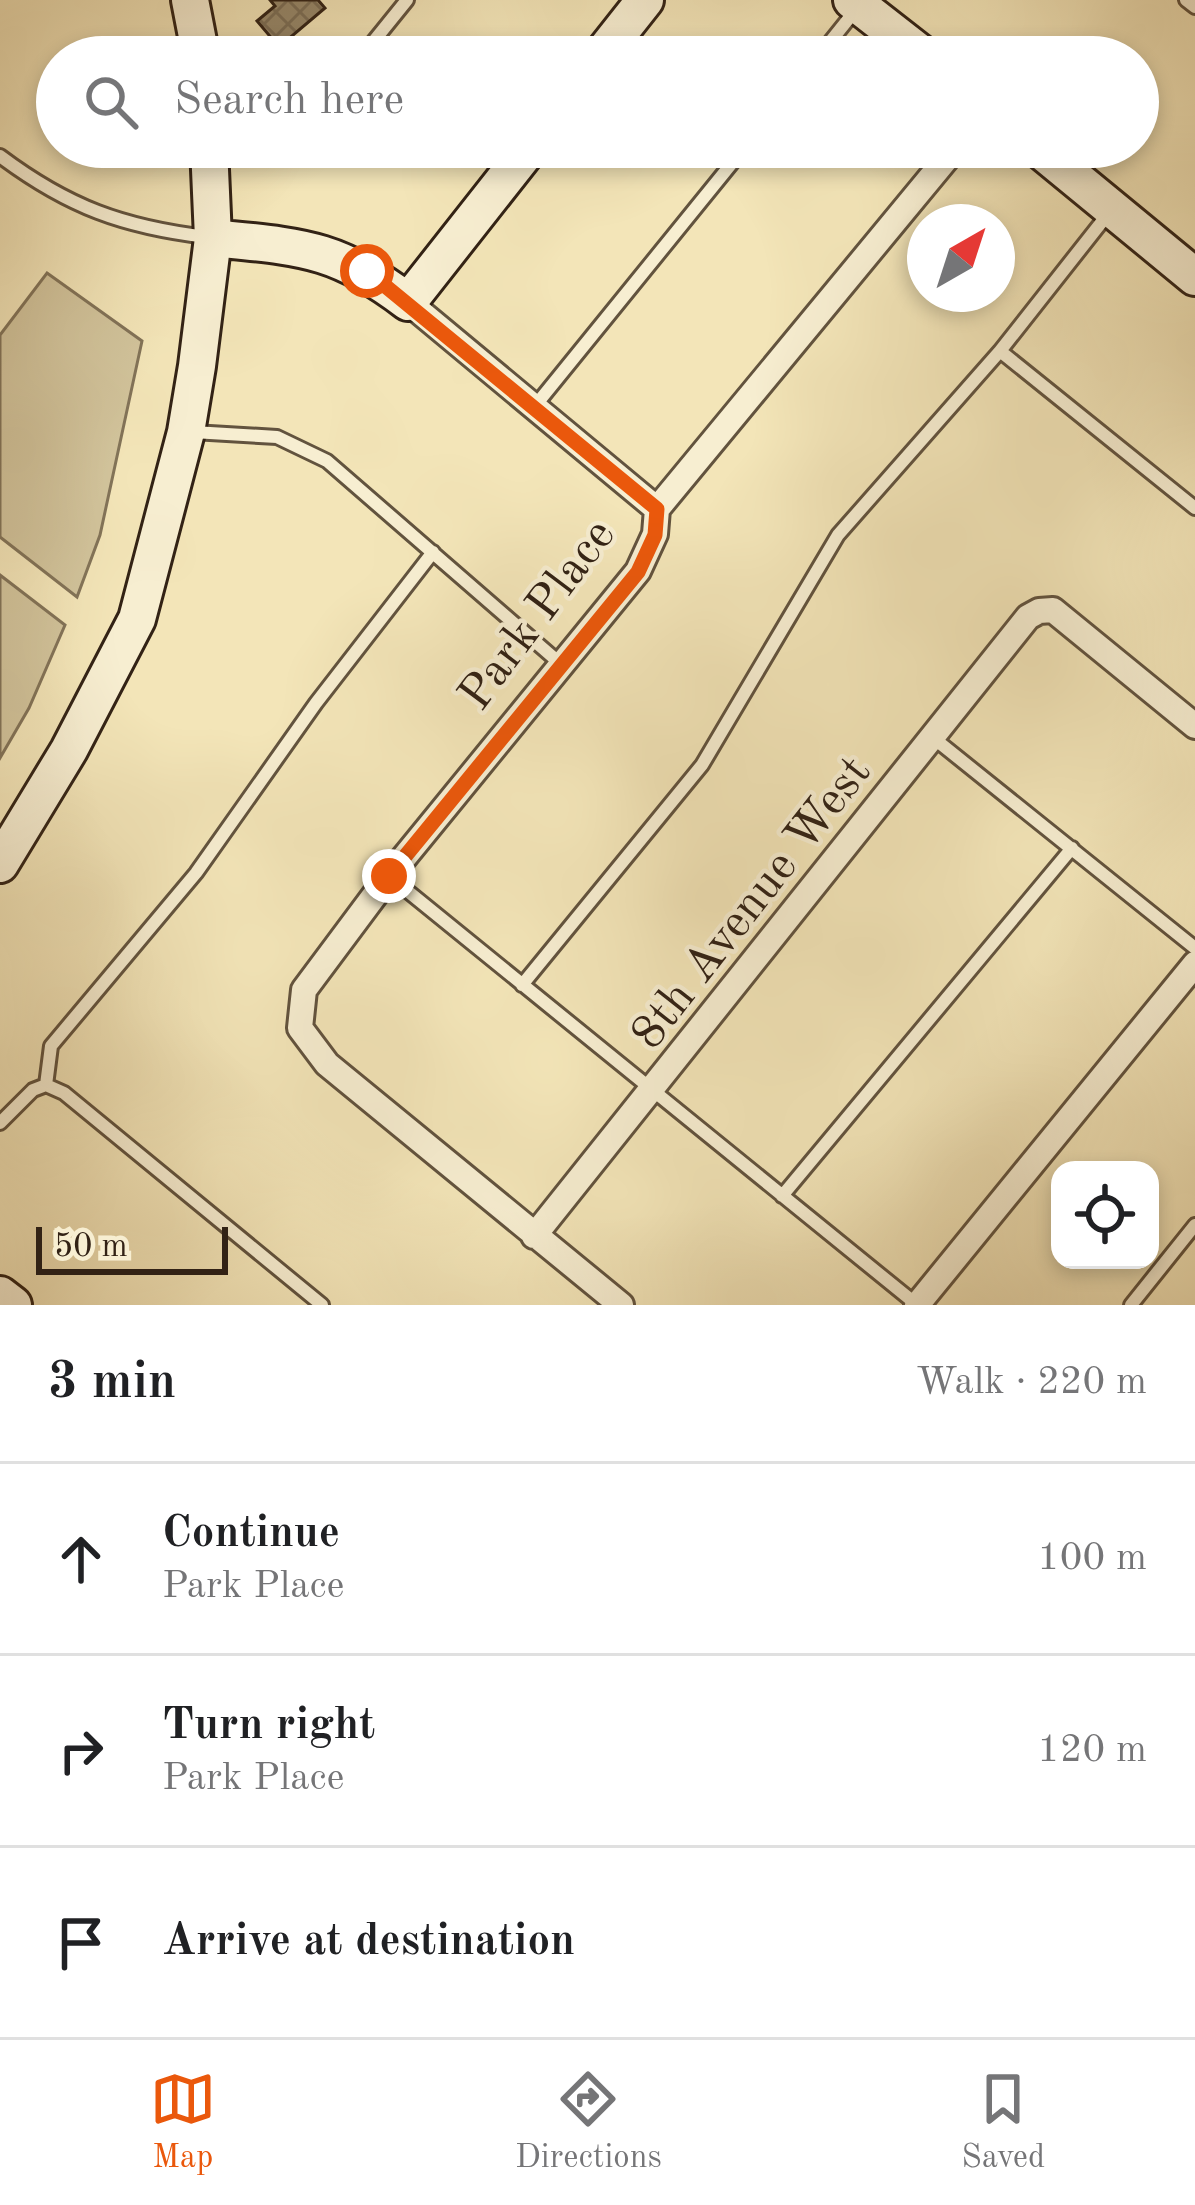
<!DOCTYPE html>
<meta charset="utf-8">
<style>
:root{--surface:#fff;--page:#f6f6f6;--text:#202124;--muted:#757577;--line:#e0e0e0;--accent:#ea580c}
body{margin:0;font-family:"Old Standard TT",serif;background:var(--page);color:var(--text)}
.controls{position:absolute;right:36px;bottom:36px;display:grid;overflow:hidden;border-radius:24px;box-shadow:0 6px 18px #0003}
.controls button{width:108px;height:108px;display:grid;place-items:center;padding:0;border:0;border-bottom:3px solid var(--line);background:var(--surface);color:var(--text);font:60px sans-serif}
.compass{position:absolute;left:907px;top:204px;width:108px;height:108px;border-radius:50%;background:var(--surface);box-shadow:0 6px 18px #0003;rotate:39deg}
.scale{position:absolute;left:36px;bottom:30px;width:192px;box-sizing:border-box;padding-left:12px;border:6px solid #322215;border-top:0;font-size:33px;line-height:42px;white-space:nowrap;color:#322215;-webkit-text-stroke:9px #f7eed1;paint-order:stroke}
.stop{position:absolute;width:36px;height:36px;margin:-27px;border:9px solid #ea580c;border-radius:50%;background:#fff}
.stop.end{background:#ea580c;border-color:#fff;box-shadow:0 3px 12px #0008}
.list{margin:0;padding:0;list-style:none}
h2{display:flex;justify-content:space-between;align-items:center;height:156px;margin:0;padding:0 48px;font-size:51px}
h2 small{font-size:39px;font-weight:400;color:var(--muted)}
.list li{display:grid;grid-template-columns:78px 1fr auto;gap:36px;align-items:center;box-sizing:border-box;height:192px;padding:0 48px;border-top:3px solid var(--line)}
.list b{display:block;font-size:45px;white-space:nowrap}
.list p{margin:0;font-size:39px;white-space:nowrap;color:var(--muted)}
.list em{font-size:39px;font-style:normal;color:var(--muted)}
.icon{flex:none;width:66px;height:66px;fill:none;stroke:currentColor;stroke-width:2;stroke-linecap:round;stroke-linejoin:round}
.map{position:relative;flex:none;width:1195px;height:1305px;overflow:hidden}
.search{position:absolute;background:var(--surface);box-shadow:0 6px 18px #0003;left:36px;right:36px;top:36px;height:132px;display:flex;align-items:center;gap:30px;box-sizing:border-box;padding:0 42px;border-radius:66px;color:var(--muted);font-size:45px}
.sheet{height:732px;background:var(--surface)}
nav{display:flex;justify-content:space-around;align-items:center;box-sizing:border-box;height:168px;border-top:3px solid var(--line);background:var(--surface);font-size:33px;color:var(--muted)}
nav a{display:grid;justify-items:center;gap:6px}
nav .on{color:var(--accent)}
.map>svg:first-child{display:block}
</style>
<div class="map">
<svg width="1195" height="1305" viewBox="0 0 1195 1305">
<defs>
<pattern id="building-cross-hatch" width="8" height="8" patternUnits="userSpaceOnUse" patternTransform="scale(3)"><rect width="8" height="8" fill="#96876a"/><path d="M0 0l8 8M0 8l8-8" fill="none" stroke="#7b6e56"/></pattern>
</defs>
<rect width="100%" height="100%" fill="#f3e5b8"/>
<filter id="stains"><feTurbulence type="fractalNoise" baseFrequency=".00167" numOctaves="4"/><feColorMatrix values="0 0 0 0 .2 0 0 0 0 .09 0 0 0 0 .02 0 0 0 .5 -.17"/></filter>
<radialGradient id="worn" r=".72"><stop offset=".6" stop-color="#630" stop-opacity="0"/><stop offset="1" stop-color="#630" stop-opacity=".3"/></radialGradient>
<path fill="#d2c49c" stroke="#827358" stroke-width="3" d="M 47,273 L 142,341 L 100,535 L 77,597 L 0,537 L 0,335 Z
M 0,575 L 65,625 L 29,708 L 0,758 Z"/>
<path fill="url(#building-cross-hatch)" stroke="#322215" stroke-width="3" d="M 270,0 L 318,0 L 325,8 L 279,47 L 257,21 L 275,6 Z"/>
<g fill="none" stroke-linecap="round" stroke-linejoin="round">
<g stroke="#62533e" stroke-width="18">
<path id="lane" d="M 1186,0 L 1195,7
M 361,57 L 407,0
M 818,57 L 858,7
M 0,156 C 68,207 123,227 207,237
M 1000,351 L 1195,508
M 535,406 L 745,147
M 193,432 L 277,437 L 327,461 L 562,665
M 931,736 L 1195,948
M 389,876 L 916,1304
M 522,985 L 702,765 L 838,535 L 1000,351 L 1108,214
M 46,1085 L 51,1046 L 196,873 L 316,703 L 433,552
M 0,1123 L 33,1090 L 46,1085 L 64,1093 L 322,1305
M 782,1196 L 1072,848
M 1131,1305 L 1195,1225"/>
</g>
<g stroke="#62533e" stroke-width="30">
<path id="street" d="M 408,302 L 657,509
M 657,509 L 956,147
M 534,1236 L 1028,617 L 1039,611 L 1053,610 L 1195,726
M 621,1305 L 327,1064 L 300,1028 L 304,990 L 389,876 L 638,571 L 655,534 L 657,509
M 917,1305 L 1195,964"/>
</g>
<g stroke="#322215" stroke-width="42">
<path id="secondary" d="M 190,0 L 201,57
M 852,0 L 925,57
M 600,57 L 645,0
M 1037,147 L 1195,277
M 213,238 C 300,247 336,247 408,302 L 530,147
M 0,864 L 69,750 L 137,619 L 186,432 L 197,366 L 213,238 L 209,147
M 0,1295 L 13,1305"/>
</g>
<use href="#lane" stroke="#f7eed1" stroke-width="12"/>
<use href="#street" stroke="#f7eed1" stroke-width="24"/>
<use href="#secondary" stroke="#f7eed1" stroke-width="36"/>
</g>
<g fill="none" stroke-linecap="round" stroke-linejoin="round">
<path stroke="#ea580c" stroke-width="15" d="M 367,271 L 657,509 L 655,535 L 638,572 L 389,876"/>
</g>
<g text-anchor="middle" stroke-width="9" stroke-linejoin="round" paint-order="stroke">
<g font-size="48" fill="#322215" stroke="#f7eed1">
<text transform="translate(535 613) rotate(-53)" y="17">Park Place</text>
<text transform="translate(749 901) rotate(-52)" y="17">8th Avenue West</text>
</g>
</g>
<rect width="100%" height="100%" filter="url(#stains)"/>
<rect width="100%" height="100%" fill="url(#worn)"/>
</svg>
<div class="controls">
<button><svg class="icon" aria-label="locate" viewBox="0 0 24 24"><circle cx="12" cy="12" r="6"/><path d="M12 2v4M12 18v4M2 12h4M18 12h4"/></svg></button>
</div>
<svg class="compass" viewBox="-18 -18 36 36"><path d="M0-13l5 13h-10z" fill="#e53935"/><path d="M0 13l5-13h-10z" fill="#757577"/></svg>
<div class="scale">50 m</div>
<div class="stop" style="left:367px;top:271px"></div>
<div class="stop end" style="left:389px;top:876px"></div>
<div class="search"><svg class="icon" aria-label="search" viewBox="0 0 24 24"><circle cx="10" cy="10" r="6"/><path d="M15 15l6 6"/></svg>Search here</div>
</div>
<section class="sheet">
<h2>3 min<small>Walk · 220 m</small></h2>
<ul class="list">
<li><svg class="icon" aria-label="ahead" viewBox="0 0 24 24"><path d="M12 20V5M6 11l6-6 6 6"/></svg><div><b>Continue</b><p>Park Place</p></div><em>100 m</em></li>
<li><svg class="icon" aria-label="right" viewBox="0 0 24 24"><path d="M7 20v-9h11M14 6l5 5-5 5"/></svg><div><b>Turn right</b><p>Park Place</p></div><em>120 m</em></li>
<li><svg class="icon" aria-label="arrive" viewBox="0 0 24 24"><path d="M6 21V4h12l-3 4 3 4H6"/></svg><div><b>Arrive at destination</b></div></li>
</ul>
</section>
<nav>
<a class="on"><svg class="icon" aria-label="map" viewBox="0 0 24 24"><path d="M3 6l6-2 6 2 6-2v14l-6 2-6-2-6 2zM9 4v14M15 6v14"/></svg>Map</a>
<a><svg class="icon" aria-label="directions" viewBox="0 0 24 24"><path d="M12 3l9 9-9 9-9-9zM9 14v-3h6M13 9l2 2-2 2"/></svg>Directions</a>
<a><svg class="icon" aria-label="saved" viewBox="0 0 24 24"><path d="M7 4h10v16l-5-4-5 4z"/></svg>Saved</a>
</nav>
